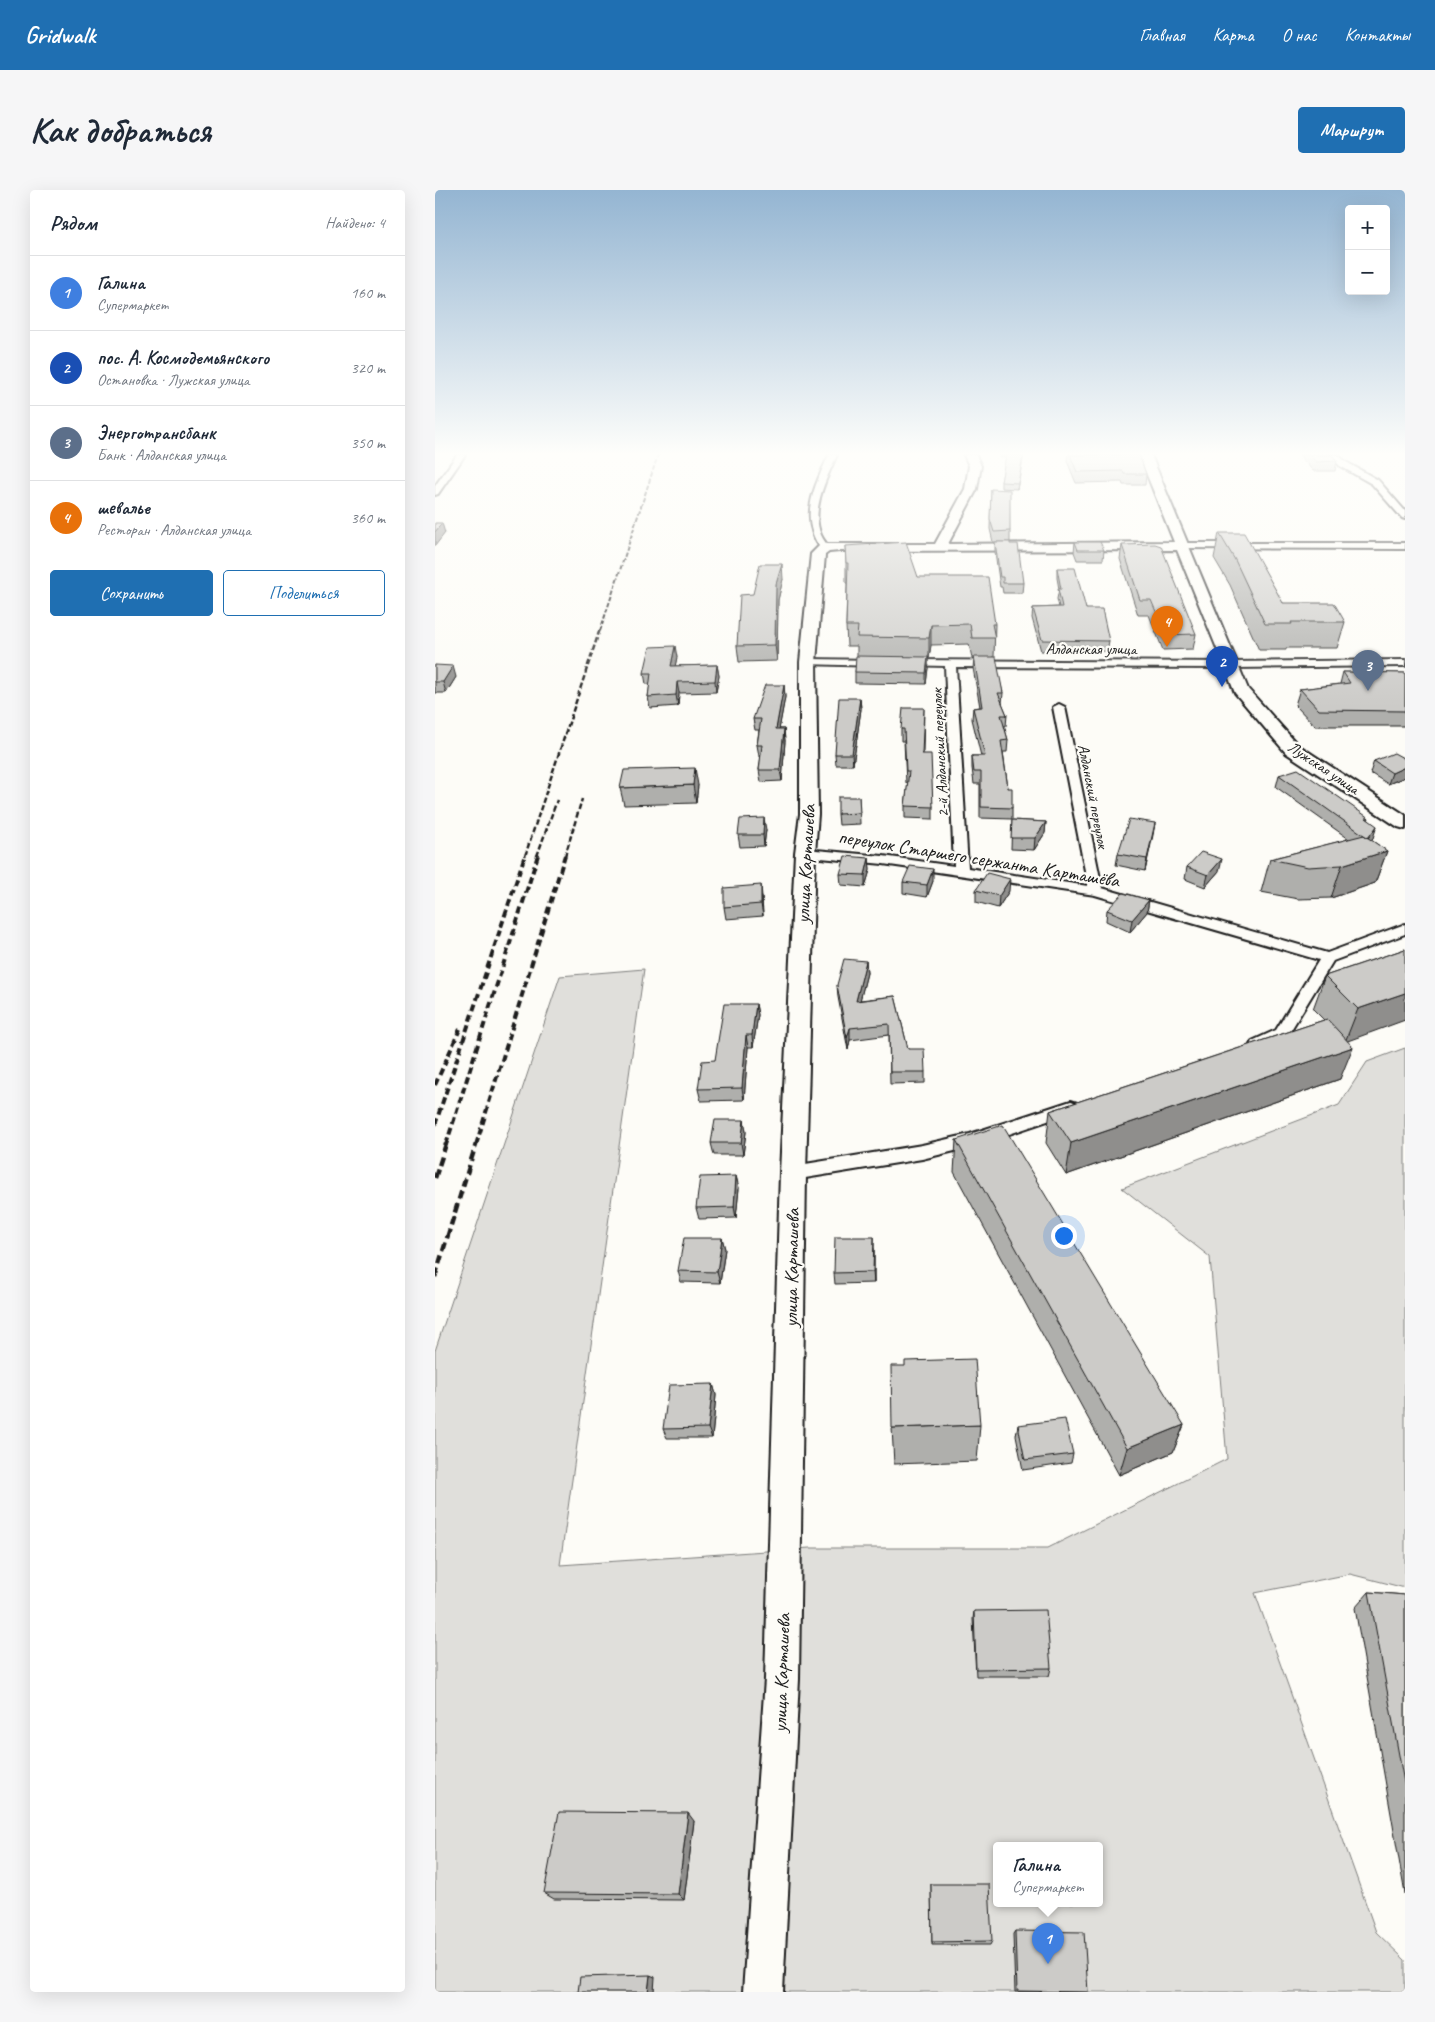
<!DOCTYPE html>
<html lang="ru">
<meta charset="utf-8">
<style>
:root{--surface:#fff;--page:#f6f6f7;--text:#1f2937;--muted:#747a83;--line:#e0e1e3;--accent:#1f6fb2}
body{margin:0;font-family:Caveat,sans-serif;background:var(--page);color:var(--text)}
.controls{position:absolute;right:15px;top:15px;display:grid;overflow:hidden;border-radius:5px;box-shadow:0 5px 20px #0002}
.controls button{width:45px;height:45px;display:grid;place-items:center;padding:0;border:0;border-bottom:1px solid var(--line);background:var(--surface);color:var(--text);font:25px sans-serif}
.you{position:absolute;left:628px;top:1045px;width:18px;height:18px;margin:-12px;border:4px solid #fff;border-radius:50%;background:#1a73e8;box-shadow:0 0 0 8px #1a73e833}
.badge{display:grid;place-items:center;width:32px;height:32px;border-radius:50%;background:var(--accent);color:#fff;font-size:16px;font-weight:700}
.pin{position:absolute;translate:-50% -41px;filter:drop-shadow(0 1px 2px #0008)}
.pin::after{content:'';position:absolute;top:26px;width:18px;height:15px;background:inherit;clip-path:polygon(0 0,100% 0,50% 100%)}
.popup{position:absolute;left:558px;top:1652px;width:110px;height:65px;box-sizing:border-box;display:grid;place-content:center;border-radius:5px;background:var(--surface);filter:drop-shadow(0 1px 4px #0005);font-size:16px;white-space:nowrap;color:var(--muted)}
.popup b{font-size:19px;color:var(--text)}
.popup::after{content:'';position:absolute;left:50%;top:100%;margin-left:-10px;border:10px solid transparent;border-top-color:var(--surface)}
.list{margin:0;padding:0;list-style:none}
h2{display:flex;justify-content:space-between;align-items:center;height:65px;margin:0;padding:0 20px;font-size:21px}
h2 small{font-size:16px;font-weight:400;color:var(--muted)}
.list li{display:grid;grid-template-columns:32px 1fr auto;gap:15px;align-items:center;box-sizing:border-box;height:75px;padding:0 20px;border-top:1px solid var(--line)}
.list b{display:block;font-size:19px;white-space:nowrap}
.list p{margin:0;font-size:16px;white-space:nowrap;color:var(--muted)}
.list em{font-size:16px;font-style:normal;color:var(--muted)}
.actions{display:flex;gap:10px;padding:15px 20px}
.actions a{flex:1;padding:11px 0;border:1px solid var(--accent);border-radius:5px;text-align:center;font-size:18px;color:var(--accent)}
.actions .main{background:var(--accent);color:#fff}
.map{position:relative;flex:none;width:970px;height:1802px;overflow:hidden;border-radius:5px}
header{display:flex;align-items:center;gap:30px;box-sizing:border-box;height:70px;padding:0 25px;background:var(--accent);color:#fff}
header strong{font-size:24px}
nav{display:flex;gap:28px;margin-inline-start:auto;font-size:18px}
.intro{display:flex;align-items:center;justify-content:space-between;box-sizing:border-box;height:120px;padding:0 30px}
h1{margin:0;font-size:35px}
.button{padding:12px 22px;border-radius:5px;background:var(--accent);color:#fff;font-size:18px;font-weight:700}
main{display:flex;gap:30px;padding:0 30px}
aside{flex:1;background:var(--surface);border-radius:5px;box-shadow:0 5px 20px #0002}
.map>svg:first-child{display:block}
</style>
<header>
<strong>Gridwalk</strong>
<nav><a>Главная</a><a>Карта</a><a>О нас</a><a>Контакты</a></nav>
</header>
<div class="intro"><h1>Как добраться</h1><a class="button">Маршрут</a></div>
<main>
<aside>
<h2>Рядом<small>Найдено: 4</small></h2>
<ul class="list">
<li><span class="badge" style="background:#3f7fe0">1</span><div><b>Галина</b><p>Супермаркет</p></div><em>160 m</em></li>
<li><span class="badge" style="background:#1a4fb4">2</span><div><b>пос. А. Космодемьянского</b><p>Остановка · Лужская улица</p></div><em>320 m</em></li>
<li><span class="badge" style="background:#5c6f8a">3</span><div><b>Энерготрансбанк</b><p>Банк · Алданская улица</p></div><em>350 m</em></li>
<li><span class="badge" style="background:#e8710a">4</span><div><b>шевалье</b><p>Ресторан · Алданская улица</p></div><em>360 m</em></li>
</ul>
<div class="actions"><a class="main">Сохранить</a><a>Поделиться</a></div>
</aside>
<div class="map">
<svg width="970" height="1802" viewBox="0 0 970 1802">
<rect width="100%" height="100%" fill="#fdfcf7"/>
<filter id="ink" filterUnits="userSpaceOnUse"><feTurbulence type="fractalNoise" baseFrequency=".02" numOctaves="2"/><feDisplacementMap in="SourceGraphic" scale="10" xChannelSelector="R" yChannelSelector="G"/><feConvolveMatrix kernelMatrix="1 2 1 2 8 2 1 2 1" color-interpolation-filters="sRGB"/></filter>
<g filter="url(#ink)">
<path fill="#e0dfdb" stroke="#7e7e7c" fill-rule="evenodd" d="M 209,779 L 125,1375 L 375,1358 L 613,1358 L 792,1269 L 775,1067 L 687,998 L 904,915 L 932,872 L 970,858 L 970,1398 L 915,1384 L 820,1403 L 941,1742 L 970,1770 L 970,1802 L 0,1802 L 0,1161 L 125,786 ZM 562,1655 L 664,1655 L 664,1713 L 562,1713 Z"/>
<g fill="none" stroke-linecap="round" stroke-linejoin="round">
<g stroke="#1c1c1c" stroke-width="4">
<path id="street" d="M 22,265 L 30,265 L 3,304 L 0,305 L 0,296 Z
M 394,265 L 402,265 C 392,287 375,320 386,345 C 388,350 392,354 395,358 L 390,361 L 387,360 C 363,329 379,297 394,265 Z
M 895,265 L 903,265 L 911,272 L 943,290 L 970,321 L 970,329 L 967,328 L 937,294 L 905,276 Z
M 747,353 L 970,353 L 970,359 L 744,358 L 744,354 Z
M 373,469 L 443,470 L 448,473 L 443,476 L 369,474 L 368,472 Z
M 472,470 L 796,472 L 970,470 L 970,476 L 796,478 L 521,477 L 533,678 L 653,696 L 618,517 L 624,514 L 630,517 L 667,698 L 892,763 L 970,734 L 970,744 L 898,771 L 851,848 L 823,861 L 817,859 L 815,855 L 817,851 L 841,840 L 884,770 L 660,705 L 448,674 L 365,666 L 363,663 L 370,659 L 448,666 L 519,676 L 510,476 L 468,475 L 467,473 L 468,471 Z
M 636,911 L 642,913 L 644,917 L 642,921 L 536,957 L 487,969 L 358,990 L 352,988 L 349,983 L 352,978 L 358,976 L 487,955 L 535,944 Z"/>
</g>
<g stroke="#1c1c1c" stroke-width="4">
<path id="secondary" d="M 529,265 L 541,265 L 546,276 L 542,299 L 513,354 L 739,352 L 704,265 L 716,265 L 813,499 L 863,555 L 970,625 L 970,639 L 963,637 L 851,563 L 800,503 L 742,360 L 405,361 L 394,362 L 390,365 L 381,472 L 383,624 L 380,663 L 371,983 L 364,1489 L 348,1802 L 308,1802 L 330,1489 L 345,983 L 360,663 L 365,624 L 365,472 L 376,364 L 385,355 L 390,354 L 500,354 L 530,299 L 534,276 Z"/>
</g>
<use href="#street" fill="#fdfcf7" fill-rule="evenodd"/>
<use href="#secondary" fill="#fdfcf7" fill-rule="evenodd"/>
<path stroke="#1c1c1c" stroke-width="2" stroke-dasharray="4.5 2" stroke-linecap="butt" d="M 165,441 L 223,265"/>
<path stroke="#1c1c1c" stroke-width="2.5" stroke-dasharray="5.5 2.5" stroke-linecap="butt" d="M 90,666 L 165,439
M 102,666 L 122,610
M 130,666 L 147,609"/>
<path stroke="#1c1c1c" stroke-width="4" stroke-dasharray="7 4" stroke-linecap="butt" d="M 0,895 L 25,839
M 0,935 L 90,665
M 11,955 L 103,665
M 41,955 L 130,665"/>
<path stroke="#1c1c1c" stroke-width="4.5" stroke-dasharray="9 4.5" stroke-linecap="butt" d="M 0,988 L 11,954
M 0,1087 L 41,954"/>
</g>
<path fill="#afafac" stroke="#1c1c1c" d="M 564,265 L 588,265 L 582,299 L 566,298 L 566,292 L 571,267 L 565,268 Z
M 633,265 L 704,265 L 711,284 L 710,295 L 688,295 L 687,292 L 641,293 L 632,271 Z
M 864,265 L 897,265 L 902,271 L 900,281 L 878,281 Z
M 556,299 L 575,341 L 575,352 L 558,352 L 555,339 Z
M 784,343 L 848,413 L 910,432 L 902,458 L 851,458 L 851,460 L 824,460 L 795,395 L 779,368 Z
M 560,352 L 588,393 L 587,403 L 568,403 L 567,397 L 565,397 L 560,362 Z
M 640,352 L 669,360 L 668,370 L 642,370 L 639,362 Z
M 687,355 L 761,444 L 758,459 L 728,460 L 714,425 L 703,425 L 685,369 Z
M 410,356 L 483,387 L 560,434 L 559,467 L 568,503 L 567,513 L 572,525 L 571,536 L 569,536 L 573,550 L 572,562 L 568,562 L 573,598 L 577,618 L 577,629 L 545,628 L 545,594 L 539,594 L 537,578 L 537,566 L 546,566 L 537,529 L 538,518 L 545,517 L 538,478 L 539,468 L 537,468 L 534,454 L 496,455 L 494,468 L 493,468 L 493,478 L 491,494 L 420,493 L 420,482 L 422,466 L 422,456 L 412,456 L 411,436 L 412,393 L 411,393 L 411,373 Z
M 622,378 L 674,451 L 672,461 L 606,461 L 597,428 L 598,418 L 624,417 L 622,409 L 624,399 L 622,388 Z
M 348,389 L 343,410 L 342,471 L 304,472 L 302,456 Z
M 242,467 L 240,476 L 282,475 L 284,486 L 281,502 L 244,503 L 243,516 L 215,518 L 213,507 L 215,494 L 211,494 L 209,483 Z
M 0,475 L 21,487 L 11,503 L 0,503 Z
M 908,482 L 970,483 L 970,536 L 880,536 L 860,515 L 865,499 L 905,494 Z
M 349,495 L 350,507 L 344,539 L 349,539 L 350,551 L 347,591 L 326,592 L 324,580 L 326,566 L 324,566 L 322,555 L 324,540 L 320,540 L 318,529 Z
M 425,508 L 426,519 L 418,575 L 401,575 L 400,564 Z
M 489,518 L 488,564 L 498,617 L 498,629 L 470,628 L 470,616 L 473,593 L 471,593 L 469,551 L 466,551 L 466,539 Z
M 970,569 L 970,587 L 953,594 L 935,583 L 939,571 Z
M 844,585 L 934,628 L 933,630 L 938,648 L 936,650 L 952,661 L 940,693 L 896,708 L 863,709 L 826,702 L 835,669 L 914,649 L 841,597 Z
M 263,595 L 261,613 L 189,615 L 185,598 Z
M 424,607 L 425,634 L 404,635 L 403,624 Z
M 577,630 L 611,632 L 610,643 L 599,660 L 576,659 Z
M 720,633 L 710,681 L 681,675 L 683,664 Z
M 331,640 L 329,656 L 305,657 L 303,645 Z
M 434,668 L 435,680 L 430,697 L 406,695 L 405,684 Z
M 752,677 L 784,681 L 770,697 L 750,689 Z
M 498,691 L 492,707 L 468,703 L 468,692 Z
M 541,700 L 574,701 L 563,718 L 541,712 Z
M 327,707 L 328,726 L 291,729 L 289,717 Z
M 714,710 L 712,722 L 695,742 L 671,731 L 672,720 Z
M 970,759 L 912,851 L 905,889 L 631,985 L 611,953 L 615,921 L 889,830 L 878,819 L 890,786 Z
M 431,771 L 432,783 L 425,810 L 460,806 L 473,859 L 490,882 L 490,893 L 455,894 L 454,845 L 415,850 L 413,860 L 403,807 L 402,795 Z
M 321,814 L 323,825 L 318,857 L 313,857 L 309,910 L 266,911 L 263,899 L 280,870 Z
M 309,930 L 311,942 L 308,965 L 279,965 L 276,953 Z
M 521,950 L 749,1235 L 738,1262 L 684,1285 L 519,982 Z
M 301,986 L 304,998 L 301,1028 L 264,1029 L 261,1018 Z
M 287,1048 L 290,1059 L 285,1093 L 246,1092 L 243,1081 Z
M 439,1058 L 439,1093 L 400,1094 L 399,1083 Z
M 278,1194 L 281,1205 L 277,1248 L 232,1248 L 228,1239 Z
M 545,1235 L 542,1271 L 459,1274 L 457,1238 Z
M 583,1235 L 638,1264 L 636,1273 L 588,1280 L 581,1245 Z
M 934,1402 L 970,1405 L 970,1704 L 920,1418 Z
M 539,1421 L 616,1478 L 614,1486 L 541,1486 L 538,1429 Z
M 259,1631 L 249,1710 L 119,1709 L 109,1703 Z
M 496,1694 L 557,1751 L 555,1755 L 497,1755 Z
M 580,1741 L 653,1802 L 580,1802 L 578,1744 Z"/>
<path fill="#8f8e8c" stroke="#1c1c1c" d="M 588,265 L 588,270 L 582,299 L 583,293 Z
M 7,333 L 10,343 L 0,356 L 0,342 Z
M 347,374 L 348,389 L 343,410 L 342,471 L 340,455 L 341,394 Z
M 496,435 L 496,455 L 494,468 L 494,448 Z
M 240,456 L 242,467 L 238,487 L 236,476 Z
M 493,467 L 493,478 L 491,494 L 491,483 Z
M 282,475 L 284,486 L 281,502 L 280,491 Z
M 18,476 L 21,487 L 11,503 L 8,492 Z
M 242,492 L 244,503 L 243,516 L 241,505 Z
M 349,495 L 350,507 L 342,551 L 341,539 Z
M 425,508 L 426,519 L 418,575 L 417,564 Z
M 349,539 L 350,551 L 347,591 L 345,580 Z
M 970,577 L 970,587 L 953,594 L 957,583 Z
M 260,578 L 263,595 L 261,613 L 258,595 Z
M 329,628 L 331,640 L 329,656 L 328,645 Z
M 611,632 L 610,643 L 599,660 L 600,648 Z
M 720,633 L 718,645 L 710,681 L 712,669 Z
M 942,636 L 938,648 L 929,660 L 933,648 Z
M 952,661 L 940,693 L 896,708 L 907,675 Z
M 434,668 L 435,680 L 430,697 L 430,685 Z
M 787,669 L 784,681 L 770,697 L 773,685 Z
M 498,679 L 498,691 L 492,707 L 492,695 Z
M 575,689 L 574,701 L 563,718 L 564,706 Z
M 326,695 L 327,707 L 328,726 L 326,714 Z
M 714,710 L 712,722 L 695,742 L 697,730 Z
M 431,771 L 432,783 L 422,823 L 421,811 Z
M 970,803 L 970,830 L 910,852 L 923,819 Z
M 321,814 L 323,825 L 318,857 L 317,845 Z
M 415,838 L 415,850 L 413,860 L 412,848 Z
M 311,845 L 313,857 L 309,910 L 307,898 Z
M 918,857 L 905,889 L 631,985 L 636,953 Z
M 309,930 L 311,942 L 308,965 L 306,953 Z
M 301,986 L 304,998 L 301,1028 L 299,1017 Z
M 439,1047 L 439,1093 L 438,1082 Z
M 287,1048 L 290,1059 L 285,1093 L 282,1082 Z
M 278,1194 L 281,1205 L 277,1248 L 273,1238 Z
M 749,1235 L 738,1262 L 684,1285 L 692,1258 Z
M 253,1623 L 259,1631 L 249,1710 L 243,1704 Z
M 215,1785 L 220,1787 L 219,1802 L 213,1802 Z"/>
<path fill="#cccbc8" stroke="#1c1c1c" d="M 571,265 L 588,265 L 583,293 L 566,292 Z
M 635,265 L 704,265 L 711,284 L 689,284 L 688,281 L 642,282 Z
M 874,265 L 897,265 L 902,271 L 881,272 Z
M 556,299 L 575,300 L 575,341 L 559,342 L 555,329 Z
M 0,333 L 7,333 L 0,342 Z
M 784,343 L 809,343 L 848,413 L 899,413 L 910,432 L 856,432 L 857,434 L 830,434 L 800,370 Z
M 471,352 L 483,387 L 553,387 L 560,434 L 557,434 L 560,448 L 537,448 L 535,434 L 496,435 L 494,448 L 422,447 L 423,436 L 411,436 L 413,373 L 411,373 L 410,356 Z
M 560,352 L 575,352 L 575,354 L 583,354 L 588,393 L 568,393 L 568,387 L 565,387 Z
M 640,352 L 665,352 L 669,360 L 643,360 Z
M 720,354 L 726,356 L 761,444 L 731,445 L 716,410 L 705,410 L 687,355 Z
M 325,374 L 347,374 L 341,394 L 340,455 L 302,456 L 305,405 L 318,404 Z
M 622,378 L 640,378 L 651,419 L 667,419 L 674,451 L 607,450 L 598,418 L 627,417 L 623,399 L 626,399 Z
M 240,456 L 236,476 L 282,475 L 280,491 L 242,492 L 241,505 L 213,507 L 216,483 L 209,483 L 215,457 Z
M 421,466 L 493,467 L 491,483 L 420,482 Z
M 539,467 L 561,467 L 568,503 L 563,503 L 572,525 L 566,525 L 573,550 L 566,551 L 573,598 L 577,598 L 577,618 L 546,617 L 546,582 L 539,582 L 537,566 L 550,566 L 538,518 L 547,517 Z
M 0,475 L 18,476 L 8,492 L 0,492 Z
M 908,482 L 970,483 L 970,521 L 884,520 L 865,499 L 915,493 Z
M 330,495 L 349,495 L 341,539 L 349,539 L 345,580 L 324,580 L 327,555 L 322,555 L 326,529 L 318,529 Z
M 404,508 L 425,508 L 417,564 L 400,564 Z
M 468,518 L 489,518 L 487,564 L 496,564 L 498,617 L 470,616 L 474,581 L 471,581 L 469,539 L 466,539 Z
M 959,563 L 970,569 L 970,577 L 957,583 L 939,571 Z
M 260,578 L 258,595 L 185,598 L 189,580 Z
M 863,579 L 934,628 L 931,628 L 942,636 L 933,648 L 844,585 Z
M 403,607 L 424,607 L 425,623 L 403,624 Z
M 329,628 L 328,645 L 303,645 L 305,629 Z
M 694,629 L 720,633 L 712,669 L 683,664 Z
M 577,630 L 611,632 L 600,648 L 576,648 Z
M 929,645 L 952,661 L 907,675 L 873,677 L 835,669 Z
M 766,662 L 787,669 L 773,685 L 752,677 Z
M 410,666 L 434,668 L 430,685 L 405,684 Z
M 475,676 L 498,679 L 492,695 L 468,692 Z
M 552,683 L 575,689 L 564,706 L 541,700 Z
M 326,695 L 326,714 L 289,717 L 289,698 Z
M 688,703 L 714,710 L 697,730 L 672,720 Z
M 970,759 L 970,803 L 923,819 L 890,786 Z
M 409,769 L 431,771 L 421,811 L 460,806 L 473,859 L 489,859 L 490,882 L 455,882 L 454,834 L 415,838 L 412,848 L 402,795 Z
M 289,814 L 321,814 L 317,845 L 311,845 L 307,898 L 263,899 L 267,871 L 280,870 Z
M 892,829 L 918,857 L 636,953 L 615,921 Z
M 280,930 L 309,930 L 306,953 L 276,953 Z
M 568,935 L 749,1235 L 692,1258 L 521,950 Z
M 301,986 L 299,1017 L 261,1018 L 265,987 Z
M 400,1047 L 439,1047 L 438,1082 L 399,1083 Z
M 249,1048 L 287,1048 L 282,1082 L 243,1081 Z
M 540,1169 L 545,1235 L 457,1238 L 456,1176 L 470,1176 L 470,1171 Z
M 278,1194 L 273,1238 L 228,1239 L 234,1195 Z
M 630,1229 L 638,1264 L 590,1270 L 583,1235 Z
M 934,1402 L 970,1405 L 970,1598 Z
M 611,1420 L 616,1478 L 541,1479 L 539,1421 Z
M 124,1622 L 253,1623 L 243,1704 L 109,1703 Z
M 496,1694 L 554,1694 L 557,1751 L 497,1752 Z
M 580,1741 L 649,1742 L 653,1802 L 582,1801 Z
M 215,1785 L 213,1802 L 143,1802 L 145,1787 Z"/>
</g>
<linearGradient id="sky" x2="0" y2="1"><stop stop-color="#94b5d2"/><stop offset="0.51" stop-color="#fefefb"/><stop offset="1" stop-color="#fefefb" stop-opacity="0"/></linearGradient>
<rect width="970" height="517" fill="url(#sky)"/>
<g text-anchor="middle" stroke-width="4.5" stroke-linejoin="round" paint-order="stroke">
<g font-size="16" fill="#1c1c1c" stroke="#fdfcf7">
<text x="656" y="464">Алданская улица</text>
<text transform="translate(504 563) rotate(-93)" y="6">2-й Алданский переулок</text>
<text transform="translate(889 577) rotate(34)" y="6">Лужская улица</text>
<text transform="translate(659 606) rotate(79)" y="6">Алданский переулок</text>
</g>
<g font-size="20" fill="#1c1c1c" stroke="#fdfcf7">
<text transform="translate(544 668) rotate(9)" y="7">переулок Старшего сержанта Карташёва</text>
<text transform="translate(370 674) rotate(-87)" y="7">улица Карташева</text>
<text transform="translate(356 1078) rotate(-89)" y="7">улица Карташева</text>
<text transform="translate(346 1483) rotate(-88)" y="7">улица Карташева</text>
</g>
</g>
</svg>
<div class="controls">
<button>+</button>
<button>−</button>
</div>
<div class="you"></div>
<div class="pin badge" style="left:613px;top:1774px;background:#3f7fe0">1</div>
<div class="popup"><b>Галина</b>Супермаркет</div>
<div class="pin badge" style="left:787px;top:497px;background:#1a4fb4">2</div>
<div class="pin badge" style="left:933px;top:501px;background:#5c6f8a">3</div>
<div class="pin badge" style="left:732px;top:457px;background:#e8710a">4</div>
</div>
</main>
